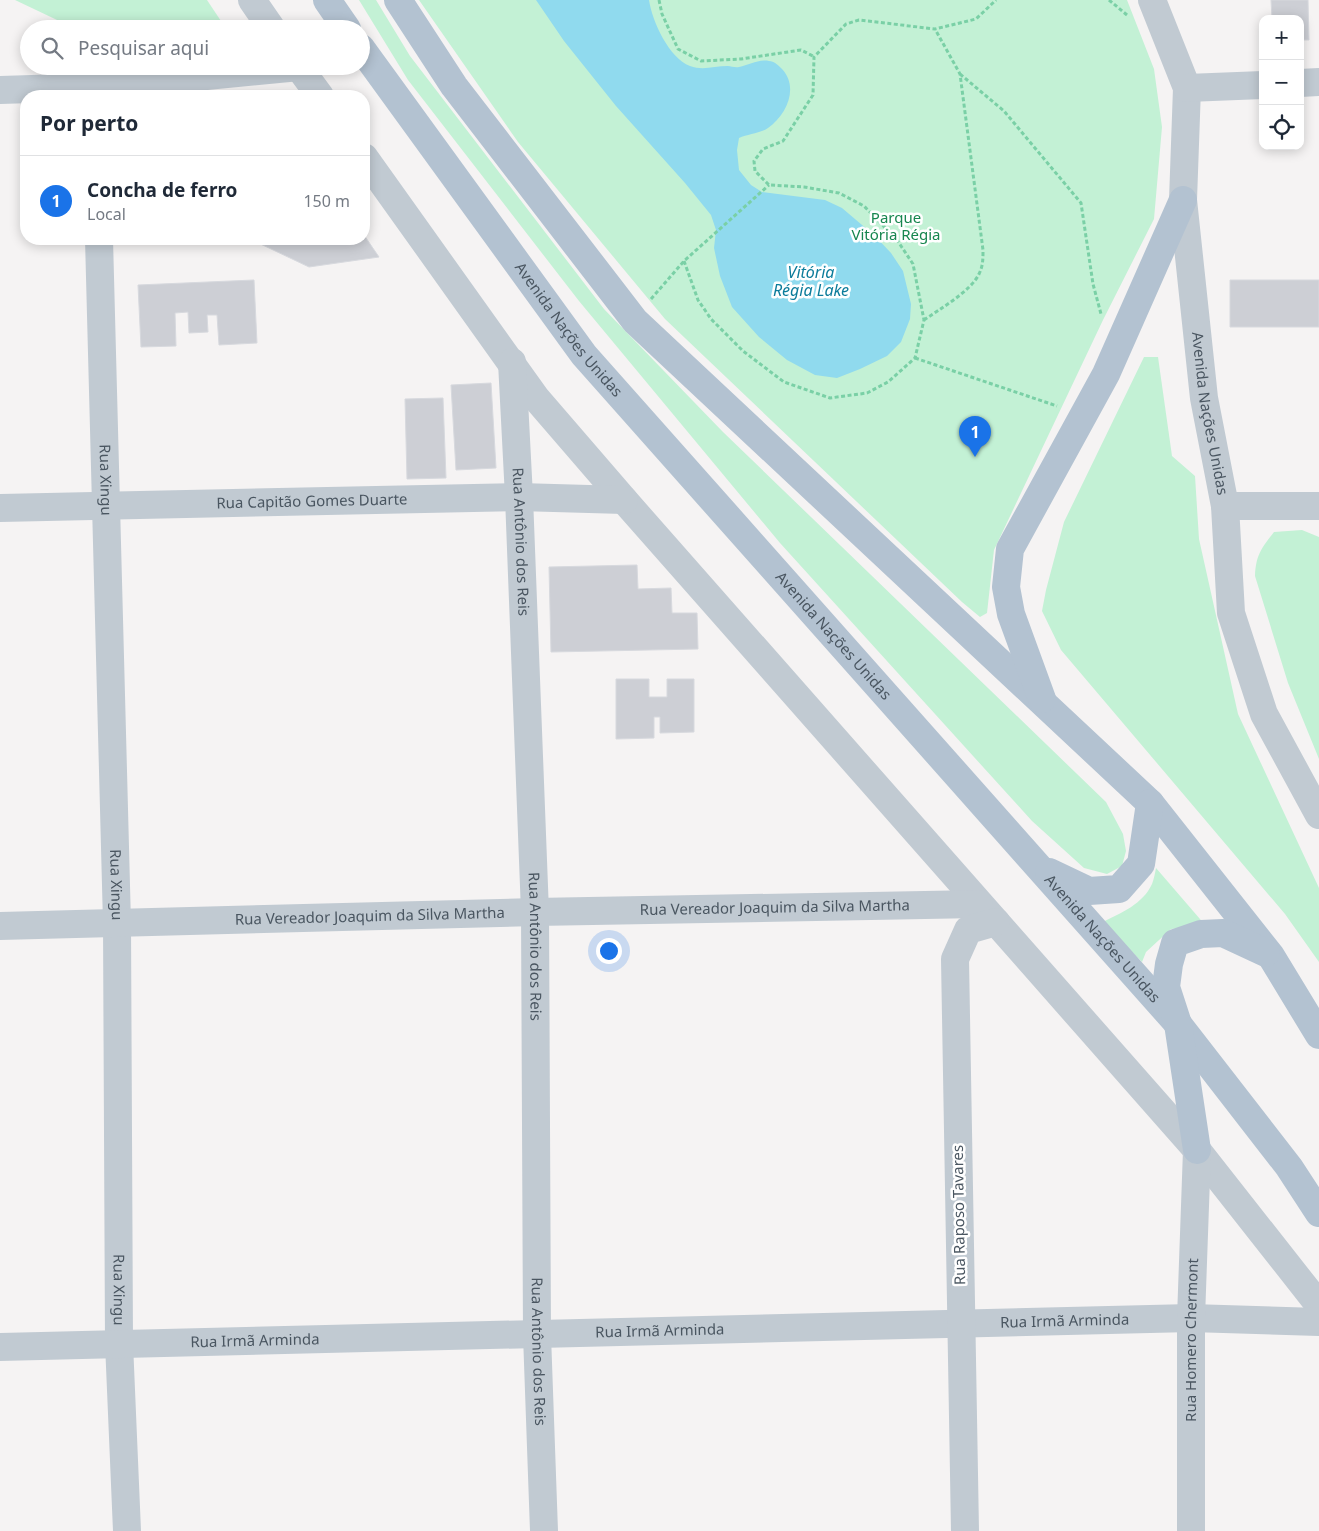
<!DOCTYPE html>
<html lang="pt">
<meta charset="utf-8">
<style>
:root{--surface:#fff;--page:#f6f6f7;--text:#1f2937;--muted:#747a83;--line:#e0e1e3;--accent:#1a73e8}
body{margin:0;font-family:"Noto Sans",sans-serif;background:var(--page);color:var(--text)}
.controls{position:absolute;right:15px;top:15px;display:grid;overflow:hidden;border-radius:10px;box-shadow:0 2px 12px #0003}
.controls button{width:45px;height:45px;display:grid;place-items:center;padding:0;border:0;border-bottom:1px solid var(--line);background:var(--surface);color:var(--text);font:25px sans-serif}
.you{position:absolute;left:608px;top:950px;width:18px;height:18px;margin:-12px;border:4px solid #fff;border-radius:50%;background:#1a73e8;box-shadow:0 0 0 8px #1a73e833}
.badge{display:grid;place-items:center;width:32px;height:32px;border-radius:50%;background:var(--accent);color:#fff;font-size:16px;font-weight:700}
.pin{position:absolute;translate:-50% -41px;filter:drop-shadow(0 1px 2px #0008)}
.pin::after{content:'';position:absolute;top:26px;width:18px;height:15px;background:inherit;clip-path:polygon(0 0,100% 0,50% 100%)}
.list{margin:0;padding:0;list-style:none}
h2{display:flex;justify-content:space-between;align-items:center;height:65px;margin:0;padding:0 20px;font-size:21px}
h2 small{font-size:16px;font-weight:400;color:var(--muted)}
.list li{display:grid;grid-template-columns:32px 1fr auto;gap:15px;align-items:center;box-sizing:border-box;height:90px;padding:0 20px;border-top:1px solid var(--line)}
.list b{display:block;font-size:19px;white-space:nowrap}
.list p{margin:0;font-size:16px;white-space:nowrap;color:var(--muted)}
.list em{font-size:16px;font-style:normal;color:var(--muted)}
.icon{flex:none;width:28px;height:28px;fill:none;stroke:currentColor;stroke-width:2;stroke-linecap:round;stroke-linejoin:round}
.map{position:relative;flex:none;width:1319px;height:1531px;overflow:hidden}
.search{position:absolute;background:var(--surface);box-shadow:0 2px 12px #0003;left:20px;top:20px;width:350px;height:55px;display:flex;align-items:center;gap:12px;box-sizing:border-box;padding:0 18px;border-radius:28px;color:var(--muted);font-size:19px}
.panel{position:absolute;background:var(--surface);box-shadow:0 2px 12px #0003;left:20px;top:90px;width:350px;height:155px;border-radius:20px}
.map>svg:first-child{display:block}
</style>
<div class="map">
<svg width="1319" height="1531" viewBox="0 0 1319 1531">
<rect width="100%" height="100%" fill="#f5f3f3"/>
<path fill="#c3f1d5" d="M 15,0 L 207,0 L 223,24 L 220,29 L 76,29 Z
M 359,0 L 376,0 L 410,56 L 604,309 L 723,432 L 1106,802 L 1123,834 L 1126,851 L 1122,866 L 1107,874 L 1084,868 L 1032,821 L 780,543 L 579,301 L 408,80 Z
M 419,0 L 1127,0 L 1154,69 L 1162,127 L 1154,219 L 1103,320 L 994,550 L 987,613 L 980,617 L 962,602 L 665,319 L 518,142 Z
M 1144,357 L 1158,357 L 1172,456 L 1195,476 L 1199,539 L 1238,714 L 1319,888 L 1319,962 L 1285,914 L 1061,650 L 1042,611 L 1046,590 L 1064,522 Z
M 1302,530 L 1319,537 L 1319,759 L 1288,683 L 1255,576 C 1256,555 1261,549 1274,532 Z
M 1156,868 L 1206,926 L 1171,929 L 1146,952 L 1142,962 L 1103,922 C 1121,913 1143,904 1152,884 C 1154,879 1155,873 1156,868 Z"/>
<path fill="#90daee" d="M 536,0 L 649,0 C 652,21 669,58 690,66 C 703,71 714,66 728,66 C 731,66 735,68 739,67 C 749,65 759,59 769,61 C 774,61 778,65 782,69 C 799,87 787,115 768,128 C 761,133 748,134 739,138 L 737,150 L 739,170 L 751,185 L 762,192 L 825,200 L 842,208 L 875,236 L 891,253 L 903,271 L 911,304 L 910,319 L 901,342 L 887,356 L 860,369 L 837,378 L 815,375 L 787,360 L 759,337 L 732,307 L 720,276 L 714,248 L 716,230 L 711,215 L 685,183 L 616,106 L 564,41 Z"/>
<path fill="#cdcfd5" stroke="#d7d9de" d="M 1271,0 L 1308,0 L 1309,40 L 1300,40 L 1300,19 L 1272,19 Z
M 364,235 L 379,257 L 309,267 L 250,239 L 364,239 Z
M 254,280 L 257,343 L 219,345 L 217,315 L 207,315 L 208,332 L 189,333 L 188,312 L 175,313 L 176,346 L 141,347 L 138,285 Z
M 1230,280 L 1319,280 L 1319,327 L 1230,327 Z
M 491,383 L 496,468 L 456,470 L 451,385 Z
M 443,398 L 446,478 L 407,479 L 405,399 Z
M 637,565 L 638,589 L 671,588 L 672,613 L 697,613 L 698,649 L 551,652 L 549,567 Z
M 616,679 L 649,679 L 649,697 L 667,697 L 667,679 L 694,679 L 694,732 L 660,733 L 660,717 L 654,717 L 654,738 L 616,739 Z"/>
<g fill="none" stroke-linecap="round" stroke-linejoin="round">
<path stroke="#7ad0a6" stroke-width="3" stroke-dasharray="4 2.5" stroke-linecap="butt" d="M 659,0 L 662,14 L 678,49 L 701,61 L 741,59 L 801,50 L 813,56
M 1109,0 L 1127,15
M 960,74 L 1004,111 L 1081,203 L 1093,284 L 1101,314
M 684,261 L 698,300 L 711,319 L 743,351 L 784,382 L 830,398 L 867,393 L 888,382 L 915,358 L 924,320 L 913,264 L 897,240 L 864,206 L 839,193 L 804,187 L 769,185 L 755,171 L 754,161 L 763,149 L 783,141 L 813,95 L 814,57 L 846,24 L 859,20 L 935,29 L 976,19 L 996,0
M 651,299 L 684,261 L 769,185
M 924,320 C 940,309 971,291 979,274 C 983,266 983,259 983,250 L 960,74 L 935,29
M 915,358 L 1057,406"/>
<g stroke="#c1cad2" stroke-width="28">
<path d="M 252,0 L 272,29"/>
<path id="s1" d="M 1152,0 L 1187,88 L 1183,200 L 1204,398 L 1225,506 L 1231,613 L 1264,714 L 1319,815"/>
<path d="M 298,66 L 320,96"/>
<path d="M 1300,83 L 1319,82"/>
<path d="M 1187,88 L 1263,85"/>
<path d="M 0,90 L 95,87 L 299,67"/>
<path d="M 364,157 L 536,398 L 624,500 L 1197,1150 L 1319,1305"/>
<path id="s2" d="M 99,239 L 117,923 L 119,1343 L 127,1531"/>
<path id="s3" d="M 512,362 L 519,497 L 535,912 L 537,1335 L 544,1531"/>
<path d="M 1225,506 L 1319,506"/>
<path id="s4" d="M 0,508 L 519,497 L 624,500"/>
<path id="s5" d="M 0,926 L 535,912 L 979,904"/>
<path id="s6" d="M 0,1347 L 1191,1318 L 1319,1322"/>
<path d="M 965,1531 L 955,959 L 968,930 L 996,922"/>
<path id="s7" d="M 1191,1531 L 1191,1318 L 1197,1150"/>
</g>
<g stroke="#b3c2d1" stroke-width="28">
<path d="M 327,0 L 347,29"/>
<path d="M 398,0 L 454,86 L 635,321 L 1150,803 L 1271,956 L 1319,1035"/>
<path id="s8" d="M 361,48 L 584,355 L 1178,1024 L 1289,1167 L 1319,1213"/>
<path d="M 1042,699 L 1011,614 L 1006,587 L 1010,549 L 1106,374 L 1183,200"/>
<path d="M 1049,872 L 1089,891 L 1119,889 L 1141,864 L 1150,803"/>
<path d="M 1197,1150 L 1178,1024 L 1166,987 L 1169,964 L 1175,943 L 1201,934 L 1223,933 L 1266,953"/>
</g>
</g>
<g text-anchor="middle" stroke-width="5" stroke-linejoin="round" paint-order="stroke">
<g font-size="15" fill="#17864f" stroke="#fff">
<text x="896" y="223">Parque<tspan x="896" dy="17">Vitória Régia</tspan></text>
</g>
<g font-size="15" fill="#4a5661" stroke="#fff">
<text dy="5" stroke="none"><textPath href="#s8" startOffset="350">Avenida Nações Unidas</textPath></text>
<text dy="5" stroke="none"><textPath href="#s1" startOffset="422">Avenida Nações Unidas</textPath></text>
<text dy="5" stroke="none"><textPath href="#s2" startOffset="241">Rua Xingu</textPath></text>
<text dy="5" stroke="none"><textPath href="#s4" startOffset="312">Rua Capitão Gomes Duarte</textPath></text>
<text dy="5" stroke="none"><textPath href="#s3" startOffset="180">Rua Antônio dos Reis</textPath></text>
<text dy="5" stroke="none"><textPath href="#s8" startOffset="755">Avenida Nações Unidas</textPath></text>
<text dy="5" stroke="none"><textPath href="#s2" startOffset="646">Rua Xingu</textPath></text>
<text dy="5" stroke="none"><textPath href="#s5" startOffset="775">Rua Vereador Joaquim da Silva Martha</textPath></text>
<text dy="5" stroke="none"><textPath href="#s5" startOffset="370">Rua Vereador Joaquim da Silva Martha</textPath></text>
<text dy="5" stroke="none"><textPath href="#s8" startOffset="1160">Avenida Nações Unidas</textPath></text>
<text dy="5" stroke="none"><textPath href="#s3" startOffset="585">Rua Antônio dos Reis</textPath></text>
<text transform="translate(959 1215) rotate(-91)" y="5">Rua Raposo Tavares</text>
<text dy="5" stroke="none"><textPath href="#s2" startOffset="1051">Rua Xingu</textPath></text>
<text dy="5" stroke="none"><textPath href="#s6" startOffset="1065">Rua Irmã Arminda</textPath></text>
<text dy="5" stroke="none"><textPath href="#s6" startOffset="660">Rua Irmã Arminda</textPath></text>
<text dy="5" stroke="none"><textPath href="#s6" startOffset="255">Rua Irmã Arminda</textPath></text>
<text dy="5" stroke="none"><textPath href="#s7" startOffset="191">Rua Homero Chermont</textPath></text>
<text dy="5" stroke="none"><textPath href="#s3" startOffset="990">Rua Antônio dos Reis</textPath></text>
</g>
<g font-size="16" font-style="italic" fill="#0c7c9b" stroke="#fff">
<text x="811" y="278">Vitória<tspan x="811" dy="18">Régia Lake</tspan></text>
</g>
</g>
</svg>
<div class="controls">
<button>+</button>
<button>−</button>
<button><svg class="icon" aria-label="locate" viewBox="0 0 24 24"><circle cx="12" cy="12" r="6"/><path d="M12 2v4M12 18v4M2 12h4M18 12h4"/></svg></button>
</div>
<div class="you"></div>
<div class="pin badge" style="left:975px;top:457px">1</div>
<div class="search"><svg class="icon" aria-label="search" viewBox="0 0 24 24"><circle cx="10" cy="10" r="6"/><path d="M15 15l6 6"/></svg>Pesquisar aqui</div>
<section class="panel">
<h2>Por perto<small></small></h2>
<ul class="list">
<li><span class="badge">1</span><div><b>Concha de ferro</b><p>Local</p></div><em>150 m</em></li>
</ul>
</section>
</div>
